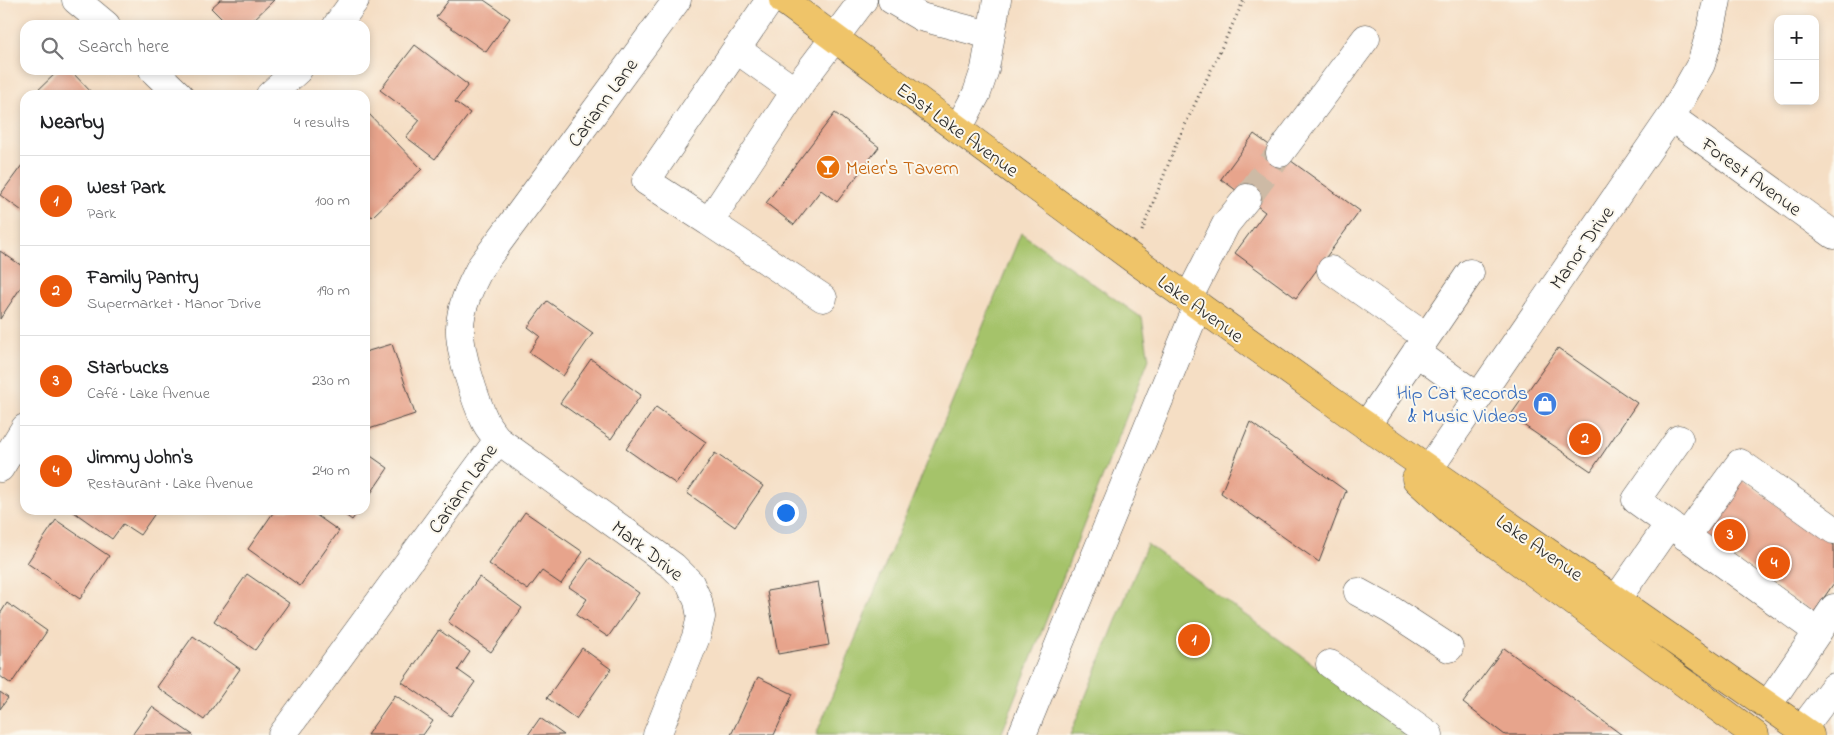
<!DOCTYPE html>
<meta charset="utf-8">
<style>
:root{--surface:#fff;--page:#f6f6f6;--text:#202124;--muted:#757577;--line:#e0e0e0;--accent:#ea580c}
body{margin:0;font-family:"Indie Flower",sans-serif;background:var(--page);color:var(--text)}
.controls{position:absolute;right:15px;top:15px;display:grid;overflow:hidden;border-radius:10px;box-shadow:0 2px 8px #0003}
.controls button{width:45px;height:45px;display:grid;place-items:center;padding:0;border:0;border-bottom:1px solid var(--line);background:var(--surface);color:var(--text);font:25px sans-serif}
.you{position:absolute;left:785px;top:512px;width:18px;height:18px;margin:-12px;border:4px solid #fff;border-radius:50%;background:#1a73e8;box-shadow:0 0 0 8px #1a73e833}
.badge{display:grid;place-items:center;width:32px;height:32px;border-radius:50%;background:var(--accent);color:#fff;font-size:16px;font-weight:700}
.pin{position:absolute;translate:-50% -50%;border:2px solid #fff;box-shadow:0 1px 5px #0006}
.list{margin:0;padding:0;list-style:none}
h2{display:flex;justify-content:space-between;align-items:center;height:65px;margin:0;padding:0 20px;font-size:21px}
h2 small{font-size:16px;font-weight:400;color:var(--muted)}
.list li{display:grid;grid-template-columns:32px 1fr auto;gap:15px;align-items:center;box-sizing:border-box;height:90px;padding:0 20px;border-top:1px solid var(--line)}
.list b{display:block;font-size:19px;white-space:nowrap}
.list p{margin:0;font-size:16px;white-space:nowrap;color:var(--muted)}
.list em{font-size:16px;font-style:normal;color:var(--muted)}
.icon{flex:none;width:28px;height:28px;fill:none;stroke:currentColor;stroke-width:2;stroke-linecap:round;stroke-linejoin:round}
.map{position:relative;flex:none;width:1834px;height:735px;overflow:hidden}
.search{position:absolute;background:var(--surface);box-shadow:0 2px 8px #0003;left:20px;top:20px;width:350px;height:55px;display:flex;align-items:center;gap:12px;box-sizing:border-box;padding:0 18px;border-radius:15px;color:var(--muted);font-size:19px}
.panel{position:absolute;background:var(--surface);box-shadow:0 2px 8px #0003;left:20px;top:90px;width:350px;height:425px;border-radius:15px}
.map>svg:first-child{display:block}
</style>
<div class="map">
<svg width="1834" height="735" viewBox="0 0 1834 735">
<rect width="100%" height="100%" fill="#fbf7ec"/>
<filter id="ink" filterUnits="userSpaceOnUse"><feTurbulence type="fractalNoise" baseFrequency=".02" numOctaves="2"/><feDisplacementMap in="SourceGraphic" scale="10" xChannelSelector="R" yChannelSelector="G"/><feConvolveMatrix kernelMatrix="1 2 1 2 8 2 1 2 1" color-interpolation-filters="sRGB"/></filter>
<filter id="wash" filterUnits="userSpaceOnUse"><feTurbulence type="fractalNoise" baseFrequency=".0096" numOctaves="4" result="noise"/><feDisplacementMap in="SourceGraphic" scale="20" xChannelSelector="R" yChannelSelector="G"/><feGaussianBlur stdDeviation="1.12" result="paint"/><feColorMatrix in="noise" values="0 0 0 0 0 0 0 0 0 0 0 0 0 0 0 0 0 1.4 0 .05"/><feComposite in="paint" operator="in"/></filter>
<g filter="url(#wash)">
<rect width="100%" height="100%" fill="#f5dec4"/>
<path fill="#a5c36a" stroke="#68774a" d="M 1021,233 L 1142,318 L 1149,359 L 1001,735 L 816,735 Z
M 1147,544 L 1411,735 L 1070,735 Z"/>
<g id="blocks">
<path fill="#e7a48c" d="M 220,0 L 274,0 L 248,25 L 228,25 L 211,8 Z
M 449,0 L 484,0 L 510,18 L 486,52 L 436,17 Z
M 415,45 L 468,85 L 455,102 L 470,113 L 435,159 L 406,137 L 420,120 L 380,90 Z
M 59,70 L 70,70 L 94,95 L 33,95 Z
M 366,111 L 422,169 L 372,217 L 365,209 Z
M 835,113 L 879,147 L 837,202 L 821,190 L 794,225 L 766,203 Z
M 1254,134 L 1360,211 L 1296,298 L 1235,253 L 1265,212 L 1221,179 Z
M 22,165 L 25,168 L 25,213 L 0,195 Z
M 0,251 L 25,268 L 25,281 L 0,319 Z
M 547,301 L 593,333 L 563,376 L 529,352 L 540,336 L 528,327 Z
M 392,344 L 415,414 L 366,430 L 365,352 Z
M 1558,348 L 1637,403 L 1591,471 L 1510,416 Z
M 591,359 L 641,395 L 611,439 L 560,403 Z
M 656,407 L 706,442 L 676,484 L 626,449 Z
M 1250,422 L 1346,491 L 1319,562 L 1221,493 Z
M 365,452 L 388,468 L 365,502 Z
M 715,453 L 763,486 L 735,527 L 687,493 Z
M 1742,480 L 1834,545 L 1834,583 L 1814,612 L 1704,534 Z
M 71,510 L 152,510 L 156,512 L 140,535 L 123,524 L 112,539 Z
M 275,510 L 309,510 L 339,531 L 300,586 L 248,549 Z
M 338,510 L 359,510 L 352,520 Z
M 525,512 L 583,552 L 561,584 L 542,571 L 528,590 L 489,564 Z
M 56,520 L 109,556 L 80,599 L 27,563 Z
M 590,558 L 639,593 L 608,637 L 576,615 L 587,599 L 569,587 Z
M 247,574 L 289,603 L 255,650 L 214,621 Z
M 479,577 L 522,608 L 491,652 L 448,622 Z
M 818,582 L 829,645 L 778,654 L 767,591 Z
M 7,603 L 47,631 L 11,684 L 0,676 L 0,614 Z
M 439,630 L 470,652 L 458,670 L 475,682 L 451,716 L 402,682 Z
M 193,636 L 240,669 L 204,720 L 157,687 Z
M 582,648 L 611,669 L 576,719 L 547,698 Z
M 1504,648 L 1622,735 L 1505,735 L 1463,703 Z
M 758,677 L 793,694 L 774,735 L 731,735 Z
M 0,692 L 8,698 L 0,709 Z
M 395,695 L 433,721 L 423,735 L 367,735 Z
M 152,707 L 193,735 L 132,735 Z
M 540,718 L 564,735 L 528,735 Z"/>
</g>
</g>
<g filter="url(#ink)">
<use href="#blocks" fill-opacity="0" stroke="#494642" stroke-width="1"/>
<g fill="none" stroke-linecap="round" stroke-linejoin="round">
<path stroke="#cdbaa5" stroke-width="28" stroke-dasharray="28 14" stroke-linecap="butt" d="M 1247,198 L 1280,153"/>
<g stroke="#494642" stroke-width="29">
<path id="minor" d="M 76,0 L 106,25
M 770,0 L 646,181 L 709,222 L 802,81 L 863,0
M 892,0 L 921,17 L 990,35
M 337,25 L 355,0
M 736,49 L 795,91
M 153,70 L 179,95
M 270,95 L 298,70
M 1671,117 L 1834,235
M 958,129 L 977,93 L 985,69 L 997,0
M 1280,153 L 1366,38
M 709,222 L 823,298
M 1331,270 L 1426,337
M 1188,299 L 1226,224 L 1247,198
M 1416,352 L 1478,397
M 1366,426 L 1470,273
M 1679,439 L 1636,500 L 1818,632
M 498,440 L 673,566 L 690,583 L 698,601 L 701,617 L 696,637 L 657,735
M 0,468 L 25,428
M 1420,482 L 1671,117 L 1701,64 L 1711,29 L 1717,0
M 1686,537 L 1740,463 L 1834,530
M 1358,592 L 1391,610 L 1449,648
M 1616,600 L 1669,524
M 1330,664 L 1429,735
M 1768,705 L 1834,608
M 1802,729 L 1834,687
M 282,735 L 498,440 C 494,434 488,428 485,421 C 475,400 459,351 460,328 C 460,307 471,285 481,266 L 677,0
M 1022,735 L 1198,305"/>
</g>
<g stroke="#494642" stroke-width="29">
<path id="major" d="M 783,0 L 1132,258 L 1358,420 L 1810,735
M 1416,479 L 1453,513 L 1755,735"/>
</g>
<path stroke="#494642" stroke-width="3" stroke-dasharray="1 4" stroke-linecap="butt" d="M 1142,231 L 1177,142 L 1244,0"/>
<use href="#minor" stroke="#fff" stroke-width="28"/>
<use href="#major" stroke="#efc469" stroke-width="28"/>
</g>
</g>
<defs>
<g id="bar-disc" transform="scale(1.25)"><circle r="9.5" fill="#e8710a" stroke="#fbf7ec"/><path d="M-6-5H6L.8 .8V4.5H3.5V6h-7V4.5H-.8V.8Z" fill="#fff"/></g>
<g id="shop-disc" transform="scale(1.25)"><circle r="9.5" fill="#3f7fe0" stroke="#fbf7ec"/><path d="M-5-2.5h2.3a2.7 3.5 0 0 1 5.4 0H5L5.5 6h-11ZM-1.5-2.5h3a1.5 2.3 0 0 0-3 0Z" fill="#fff"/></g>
</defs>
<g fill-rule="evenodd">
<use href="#bar-disc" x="828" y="167"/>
<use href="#shop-disc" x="1545" y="404"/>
</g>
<g text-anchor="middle" stroke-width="4" stroke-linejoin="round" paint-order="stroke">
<g font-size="20" fill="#2b2b2b" stroke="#fbf7ec">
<text transform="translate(602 102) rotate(-54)" y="7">Cariann Lane</text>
<text transform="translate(958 129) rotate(36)" y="7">East Lake Avenue</text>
<text transform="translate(1752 176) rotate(36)" y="7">Forest Avenue</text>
<text transform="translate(1581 247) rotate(-55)" y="7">Manor Drive</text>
<text transform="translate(1201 308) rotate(36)" y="7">Lake Avenue</text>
<text transform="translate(462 488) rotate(-55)" y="7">Cariann Lane</text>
<text transform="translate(1540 547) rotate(35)" y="7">Lake Avenue</text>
<text transform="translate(648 550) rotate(38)" y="7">Mark Drive</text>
</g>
<g font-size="20" fill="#c56008" stroke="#fbf7ec" text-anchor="start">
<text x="846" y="174">Meier's Tavern</text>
</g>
<g font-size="20" fill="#366cbe" stroke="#fbf7ec" text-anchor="end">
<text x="1528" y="399">Hip Cat Records<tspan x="1528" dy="23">&amp; Music Videos</tspan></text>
</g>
</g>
</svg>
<div class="controls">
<button>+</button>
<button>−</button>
</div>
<div class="you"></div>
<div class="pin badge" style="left:1194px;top:640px">1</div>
<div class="pin badge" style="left:1585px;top:439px">2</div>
<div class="pin badge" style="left:1730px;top:535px">3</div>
<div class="pin badge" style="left:1774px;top:563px">4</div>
<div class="search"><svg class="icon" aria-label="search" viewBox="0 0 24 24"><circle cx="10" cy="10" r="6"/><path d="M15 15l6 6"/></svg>Search here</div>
<section class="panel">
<h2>Nearby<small>4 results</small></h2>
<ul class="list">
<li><span class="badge">1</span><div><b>West Park</b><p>Park</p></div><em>100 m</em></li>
<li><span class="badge">2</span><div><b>Family Pantry</b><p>Supermarket · Manor Drive</p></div><em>190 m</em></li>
<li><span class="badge">3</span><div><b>Starbucks</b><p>Café · Lake Avenue</p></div><em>230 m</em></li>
<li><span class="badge">4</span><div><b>Jimmy John's</b><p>Restaurant · Lake Avenue</p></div><em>240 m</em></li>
</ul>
</section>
</div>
